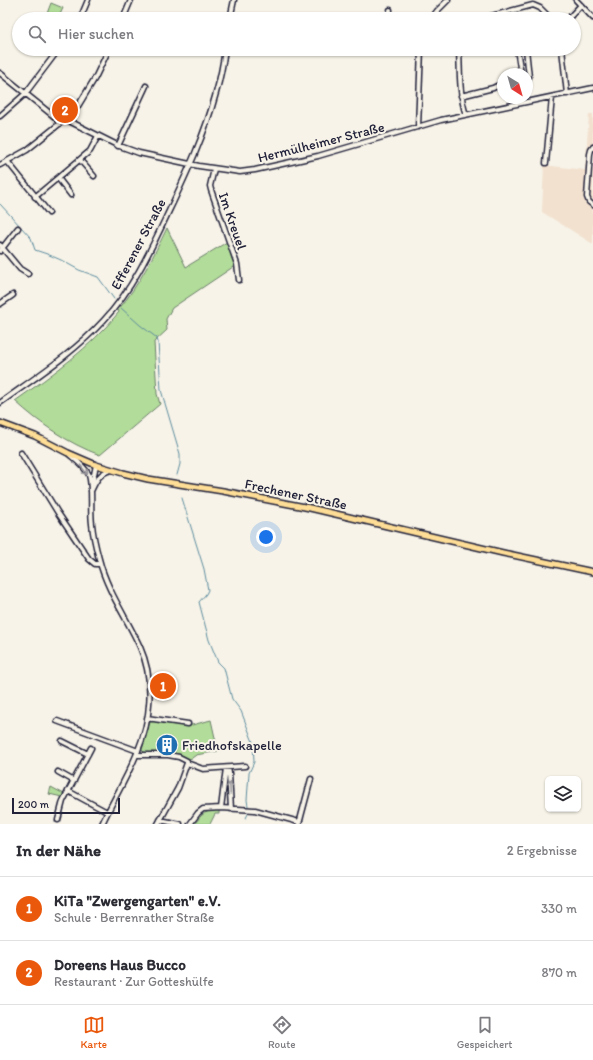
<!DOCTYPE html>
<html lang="de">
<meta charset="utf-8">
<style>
:root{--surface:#fff;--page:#f2f2f3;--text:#2b2b33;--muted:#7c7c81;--line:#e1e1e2;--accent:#ea580c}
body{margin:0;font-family:Itim,sans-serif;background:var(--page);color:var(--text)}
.controls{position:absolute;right:12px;bottom:12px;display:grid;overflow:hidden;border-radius:6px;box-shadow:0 1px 3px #0004}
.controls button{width:36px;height:36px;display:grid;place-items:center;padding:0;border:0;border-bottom:1px solid var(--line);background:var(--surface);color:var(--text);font:20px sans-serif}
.compass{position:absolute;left:497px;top:68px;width:36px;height:36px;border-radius:50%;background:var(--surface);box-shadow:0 1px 3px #0004;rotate:143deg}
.scale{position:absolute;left:12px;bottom:10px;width:108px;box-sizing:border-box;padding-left:4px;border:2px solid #22223b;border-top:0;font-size:11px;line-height:14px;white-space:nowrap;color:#22223b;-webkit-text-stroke:3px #f7f3e8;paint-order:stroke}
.you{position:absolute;left:266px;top:537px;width:14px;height:14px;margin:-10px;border:3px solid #fff;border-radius:50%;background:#1a73e8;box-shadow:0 0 0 6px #1a73e833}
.badge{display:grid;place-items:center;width:26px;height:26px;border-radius:50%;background:var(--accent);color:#fff;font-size:13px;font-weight:700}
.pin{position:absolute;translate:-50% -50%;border:2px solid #fff;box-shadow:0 1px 4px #0006}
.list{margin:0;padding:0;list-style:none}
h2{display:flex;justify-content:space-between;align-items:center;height:52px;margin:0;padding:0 16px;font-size:17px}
h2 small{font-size:13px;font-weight:400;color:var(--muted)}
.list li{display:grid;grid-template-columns:26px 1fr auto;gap:12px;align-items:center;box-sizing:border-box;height:64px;padding:0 16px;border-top:1px solid var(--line)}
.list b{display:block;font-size:15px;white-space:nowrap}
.list p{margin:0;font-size:13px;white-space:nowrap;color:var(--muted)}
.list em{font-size:13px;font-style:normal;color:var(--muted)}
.icon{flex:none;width:22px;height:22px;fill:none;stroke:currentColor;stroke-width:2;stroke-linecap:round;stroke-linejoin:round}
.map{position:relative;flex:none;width:593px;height:824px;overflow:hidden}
.search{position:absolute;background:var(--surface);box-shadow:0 1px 3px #0004;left:12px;right:12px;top:12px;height:44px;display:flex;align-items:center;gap:10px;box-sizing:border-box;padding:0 14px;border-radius:22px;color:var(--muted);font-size:15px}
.sheet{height:180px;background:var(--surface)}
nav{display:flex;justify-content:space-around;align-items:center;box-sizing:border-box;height:56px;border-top:1px solid var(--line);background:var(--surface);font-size:11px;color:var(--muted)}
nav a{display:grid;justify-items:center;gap:2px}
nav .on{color:var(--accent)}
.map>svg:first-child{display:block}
</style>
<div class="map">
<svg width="593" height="824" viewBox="0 0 593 824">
<rect width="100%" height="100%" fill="#f7f3e8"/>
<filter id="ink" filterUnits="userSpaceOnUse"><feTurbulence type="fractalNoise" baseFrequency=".025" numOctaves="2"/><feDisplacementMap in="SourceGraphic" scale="8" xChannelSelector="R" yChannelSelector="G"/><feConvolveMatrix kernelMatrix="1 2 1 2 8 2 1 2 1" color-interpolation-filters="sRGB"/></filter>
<g filter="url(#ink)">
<path fill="#f2e1cf" d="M 361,49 L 383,49 L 383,52 L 361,54 Z
M 589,114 L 593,114 L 593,244 L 542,212 L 544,165 L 585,170 Z"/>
<path fill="#b2dc99" stroke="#6a7f6a" d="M 51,3 L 63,8 L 58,19 L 53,19 L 46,16 Z
M 167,228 L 186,267 L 227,242 L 236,265 L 172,308 L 166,319 L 167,330 L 154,342 L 157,394 L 160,404 L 100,455 C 69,444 39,423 15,401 C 53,374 90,348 119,312 L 118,310 C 139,285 153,257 167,228 Z
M 211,720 L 218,751 L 196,755 L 192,758 L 189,759 L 179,754 L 154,754 L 145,753 L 142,750 L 150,721 L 187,725 L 192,725 Z
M 51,787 L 64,794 L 62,797 L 49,794 Z
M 219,810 L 219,814 L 215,814 L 210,824 L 195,824 C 202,813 205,811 219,810 Z"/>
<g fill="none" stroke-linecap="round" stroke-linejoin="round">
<path stroke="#5d8c9f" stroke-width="1" d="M 0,204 L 31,238 L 35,250 L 47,254 L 61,260 L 79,270 L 98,277 L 114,299
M 121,308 L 140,325 L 157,338 L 158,342 L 161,390 L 180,454 L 180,464 L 177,475
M 182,498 L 204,569 L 208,590 L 206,594 L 199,602 L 209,640 L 218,662 L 224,668 L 232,699 L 241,711 L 253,742 L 254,762 L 249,773 L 247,800 L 248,806
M 246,818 L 249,812"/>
<g stroke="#22223b" stroke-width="7">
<path id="minor" d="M 576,0 L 593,18
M 80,19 L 88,0
M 123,19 L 131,0
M 230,19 L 234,0
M 389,19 L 390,10
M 431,19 L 437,11 L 448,0
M 480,19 L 533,5 L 540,8 L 551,19
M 568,19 L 581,5
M 18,33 L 19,33
M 459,49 C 460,71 459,94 466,115
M 517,49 L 521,74
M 526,49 L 529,77 L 527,80
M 562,49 L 567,94
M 0,73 L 56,118 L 59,124
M 461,96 L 493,88 L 499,85
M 0,116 L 25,94 L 59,49
M 69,121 L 95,78 L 109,49
M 418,127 L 421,49
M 118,146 L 146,86
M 593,147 L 591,150 L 590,154 L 587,197 L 589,202 L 593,205
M 80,160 L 94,176
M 7,161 L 49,213
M 546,163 L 552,97
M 0,165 L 27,150 L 63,121 L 69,121 L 117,145 L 139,153 L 199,166 L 240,172 L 255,170 L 318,156 L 441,120 L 593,88
M 214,169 L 210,186 L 211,190 L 237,264 L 239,280
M 58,178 L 71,195
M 35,197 L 90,151 L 98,136
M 0,245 L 20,269 L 28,274
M 0,251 L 18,228
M 0,304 L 13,295
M 0,403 C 36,377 74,353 104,320 C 133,289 151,249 169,211 C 187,173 205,134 216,93 C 220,79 223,64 225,49
M 21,453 L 58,513 L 89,559 L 95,564 L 100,564
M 70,455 C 77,461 85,467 89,475 C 93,488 90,510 92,524 C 93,536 96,548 99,559 C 107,591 127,618 140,647 C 155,681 151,720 137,753 C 127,778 113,800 102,824
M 92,484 L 96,465
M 91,491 C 96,481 99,473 111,470
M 147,718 L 188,724
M 57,721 L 138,751
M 62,741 L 88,754
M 137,755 L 168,755 L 179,757 L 187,761 L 187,763 L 178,788 L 158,824
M 187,763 L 203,769 L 245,766
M 228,768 L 229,773 L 231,809
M 58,772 L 74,781
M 68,791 L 107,812
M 221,808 L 226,768
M 58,820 L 63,801 L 91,748
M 160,820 L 180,824
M 190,824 L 198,813 L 203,809 L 221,808 L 255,810 L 299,822
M 299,824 L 311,779"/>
</g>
<g stroke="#22223b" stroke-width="8">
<path id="major" d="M 0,423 L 35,436 L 68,453 L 96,465 L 123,473 L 148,479 L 223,491 L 310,508 L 503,553 L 593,572"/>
</g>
<use href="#minor" stroke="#f7f3e8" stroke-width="4"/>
<use href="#major" stroke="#fedd96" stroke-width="5"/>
</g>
<defs><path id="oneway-shaft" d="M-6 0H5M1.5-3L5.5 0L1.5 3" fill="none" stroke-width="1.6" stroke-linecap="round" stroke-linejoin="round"/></defs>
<g stroke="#97959a">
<use href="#oneway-shaft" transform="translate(84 470) rotate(53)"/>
<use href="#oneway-shaft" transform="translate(230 788) rotate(-93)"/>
</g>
</g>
<defs>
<g id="building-disc" transform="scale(1.15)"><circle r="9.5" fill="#1f6fb2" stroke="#f7f3e8"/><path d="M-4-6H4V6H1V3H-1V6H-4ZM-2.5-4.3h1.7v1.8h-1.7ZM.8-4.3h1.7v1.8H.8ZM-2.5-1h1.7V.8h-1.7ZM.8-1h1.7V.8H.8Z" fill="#fff"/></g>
</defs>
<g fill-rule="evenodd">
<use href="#building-disc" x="167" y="745"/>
</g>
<g text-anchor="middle" stroke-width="4" stroke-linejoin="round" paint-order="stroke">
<g font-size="14" fill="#22223b" stroke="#f7f3e8">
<text transform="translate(321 142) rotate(-14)" y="5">Hermülheimer Straße</text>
<text transform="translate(233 221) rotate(71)" y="5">Im Kreuel</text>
<text transform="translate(138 244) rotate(-62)" y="5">Efferener Straße</text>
<text transform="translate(296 494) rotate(12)" y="5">Frechener Straße</text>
</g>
<g font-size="14" fill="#22223b" stroke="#f7f3e8" text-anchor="start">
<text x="182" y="750">Friedhofskapelle</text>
</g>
</g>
</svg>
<div class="controls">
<button><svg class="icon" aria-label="layers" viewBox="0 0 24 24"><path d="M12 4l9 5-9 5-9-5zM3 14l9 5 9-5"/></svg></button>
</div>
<svg class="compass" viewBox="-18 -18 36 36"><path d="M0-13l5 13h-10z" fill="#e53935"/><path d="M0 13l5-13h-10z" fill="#7c7c81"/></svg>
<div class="scale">200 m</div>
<div class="you"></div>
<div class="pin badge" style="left:163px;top:686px">1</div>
<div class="pin badge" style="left:65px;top:110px">2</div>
<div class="search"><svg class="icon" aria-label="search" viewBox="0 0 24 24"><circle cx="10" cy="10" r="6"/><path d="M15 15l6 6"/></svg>Hier suchen</div>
</div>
<section class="sheet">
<h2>In der Nähe<small>2 Ergebnisse</small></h2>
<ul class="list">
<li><span class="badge">1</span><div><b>KiTa &quot;Zwergengarten&quot; e.V.</b><p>Schule · Berrenrather Straße</p></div><em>330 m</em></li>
<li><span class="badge">2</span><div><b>Doreens Haus Bucco</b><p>Restaurant · Zur Gotteshülfe</p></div><em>870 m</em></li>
</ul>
</section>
<nav>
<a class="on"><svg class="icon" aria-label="map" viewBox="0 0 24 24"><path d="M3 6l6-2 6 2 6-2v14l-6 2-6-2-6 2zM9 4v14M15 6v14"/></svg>Karte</a>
<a><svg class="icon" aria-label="directions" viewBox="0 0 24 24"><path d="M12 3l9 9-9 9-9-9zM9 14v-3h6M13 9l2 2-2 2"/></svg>Route</a>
<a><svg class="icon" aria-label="saved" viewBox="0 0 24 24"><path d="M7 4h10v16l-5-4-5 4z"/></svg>Gespeichert</a>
</nav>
